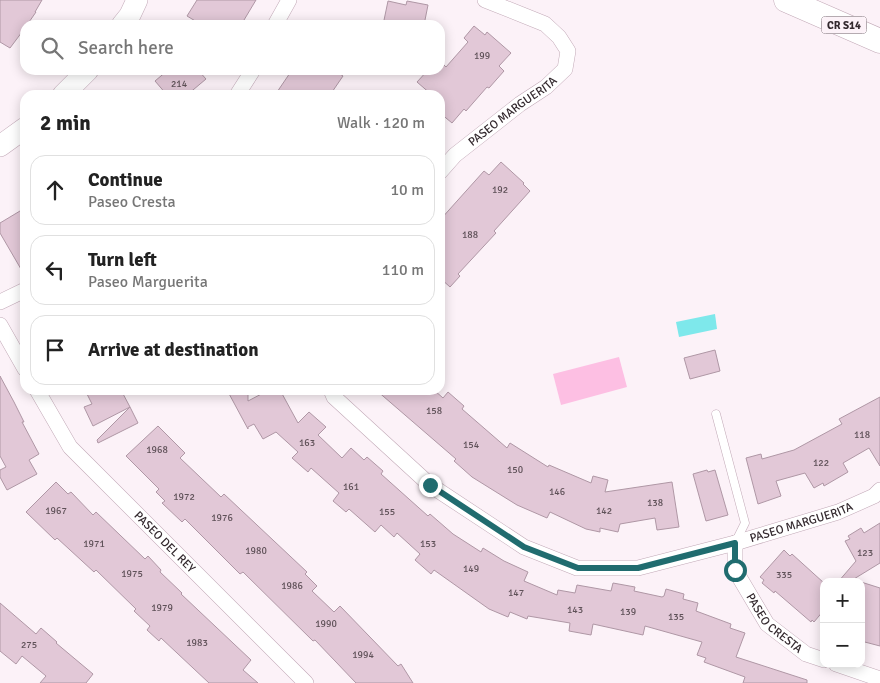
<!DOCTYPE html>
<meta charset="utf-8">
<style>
:root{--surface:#fff;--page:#f6f6f6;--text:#222;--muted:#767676;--line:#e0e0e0}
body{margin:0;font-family:Signika,sans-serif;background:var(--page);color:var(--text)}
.controls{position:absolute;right:15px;bottom:15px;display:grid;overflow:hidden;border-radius:10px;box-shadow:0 2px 12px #0003}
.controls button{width:45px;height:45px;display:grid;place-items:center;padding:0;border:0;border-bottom:1px solid var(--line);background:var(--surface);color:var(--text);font:25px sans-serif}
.stop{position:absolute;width:15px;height:15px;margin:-11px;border:4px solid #206c6f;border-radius:50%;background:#fff}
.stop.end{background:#206c6f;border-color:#fff;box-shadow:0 1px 5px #0008}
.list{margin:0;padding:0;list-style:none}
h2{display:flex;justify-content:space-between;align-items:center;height:65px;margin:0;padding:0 20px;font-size:21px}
h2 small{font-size:16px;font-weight:400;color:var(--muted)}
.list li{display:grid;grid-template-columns:32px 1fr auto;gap:15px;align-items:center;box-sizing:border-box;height:70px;margin:0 10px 10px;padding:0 10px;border:1px solid var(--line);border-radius:15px}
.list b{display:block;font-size:19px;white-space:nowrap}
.list p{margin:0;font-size:16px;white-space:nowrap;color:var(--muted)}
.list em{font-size:16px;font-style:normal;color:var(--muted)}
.icon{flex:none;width:28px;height:28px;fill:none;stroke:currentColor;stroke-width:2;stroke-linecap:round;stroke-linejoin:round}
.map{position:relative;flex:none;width:880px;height:683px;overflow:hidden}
.search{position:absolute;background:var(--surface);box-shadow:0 2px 12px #0003;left:20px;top:20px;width:425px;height:55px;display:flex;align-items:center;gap:12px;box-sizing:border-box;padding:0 18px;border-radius:15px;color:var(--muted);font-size:19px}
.panel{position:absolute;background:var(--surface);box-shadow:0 2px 12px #0003;left:20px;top:90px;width:425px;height:305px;border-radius:15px}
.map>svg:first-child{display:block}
</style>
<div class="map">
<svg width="880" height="683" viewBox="0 0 880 683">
<rect width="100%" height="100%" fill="#fcf2f8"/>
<path fill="#fdbfe3" d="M 619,357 L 627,387 L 561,405 L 553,374 Z"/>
<path fill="#7ee8eb" d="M 715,314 L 717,329 L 679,337 L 676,322 Z"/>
<path fill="#e2c8d7" stroke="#af97a5" d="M 0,0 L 42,0 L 35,12 L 36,12 L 27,25 L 25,25 L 25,28 L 10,48 L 0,42 Z
M 197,0 L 256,0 L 241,25 L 202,25 L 187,16 Z
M 388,1 L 406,5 L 407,1 L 428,5 L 424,25 L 383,25 Z
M 474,26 L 485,35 L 487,32 L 511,53 L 499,66 L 504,71 L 489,88 L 487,87 L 466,111 L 464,109 L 452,123 L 440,113 L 440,95 L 432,95 L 417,82 L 428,70 L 440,70 L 444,65 L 446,67 L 468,42 L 464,38 Z
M 168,70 L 198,70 L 206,79 L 187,95 L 167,95 L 155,81 Z
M 292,70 L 334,70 L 343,76 L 330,95 L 275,95 Z
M 501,162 L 524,183 L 523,184 L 530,191 L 494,231 L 496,233 L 458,274 L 460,276 L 450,287 L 440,278 L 440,220 L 484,171 L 489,175 Z
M 25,208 L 25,276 L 0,233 L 0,223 Z
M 715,350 L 720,371 L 690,379 L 684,358 Z
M 0,376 L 14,402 L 24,422 L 22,422 L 39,454 L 29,460 L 37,474 L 7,490 L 0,477 L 0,470 L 6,467 L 0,456 Z
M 85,390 L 121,390 L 130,407 L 93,426 L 84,407 L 92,404 Z
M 227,390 L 248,390 L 248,401 L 269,390 L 280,390 L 298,423 L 309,412 L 326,427 L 318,435 L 342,458 L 351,448 L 364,460 L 367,457 L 383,471 L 381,474 L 428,516 L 430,514 L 453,534 L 481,552 L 483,548 L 504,561 L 528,572 L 524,581 L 557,595 L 558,590 L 575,593 L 577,585 L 611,591 L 613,583 L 635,587 L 634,591 L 662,597 L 664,596 L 666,589 L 684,594 L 683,599 L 698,603 L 696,611 L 731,624 L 730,628 L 745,633 L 736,657 L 807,680 L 807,683 L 743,683 L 745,677 L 704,662 L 706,658 L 697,655 L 702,642 L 645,626 L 643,635 L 593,624 L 591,635 L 569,631 L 570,623 L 528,616 L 527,619 L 510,612 L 508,617 L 489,609 L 434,570 L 431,574 L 415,560 L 420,554 L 397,533 L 394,537 L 381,525 L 375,532 L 349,509 L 346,512 L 333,501 L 339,493 L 311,468 L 308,472 L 292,458 L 298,452 L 276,432 L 263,439 L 254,424 L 248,427 L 248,429 Z
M 376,390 L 434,390 L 443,398 L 448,392 L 464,406 L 462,409 L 507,448 L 510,443 L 548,467 L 549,465 L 591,483 L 593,476 L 608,480 L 605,492 L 672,482 L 679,527 L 657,530 L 655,518 L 620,524 L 618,532 L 600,528 L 600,532 L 586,529 L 550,512 L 547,518 L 517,505 L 472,477 L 454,461 L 456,459 Z
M 880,397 L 880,466 L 869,448 L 843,463 L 848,472 L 824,486 L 823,483 L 814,488 L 805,473 L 776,481 L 781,496 L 758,504 L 746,458 L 761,454 L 762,459 L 794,450 L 842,424 L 839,419 Z
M 130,407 L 138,423 L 98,443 L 97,440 Z
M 158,426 L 185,453 L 180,458 L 221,497 L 224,494 L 307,572 L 305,574 L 317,586 L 312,591 L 334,612 L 340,606 L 398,666 L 401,664 L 413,683 L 356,683 L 315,640 L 313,641 L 243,572 L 240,574 L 185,519 L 182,522 L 162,503 L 165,501 L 156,492 L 159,489 L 126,456 Z
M 707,470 L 708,472 L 715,470 L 728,515 L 706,521 L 693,474 Z
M 56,482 L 68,494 L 71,492 L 93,515 L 96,512 L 145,559 L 148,556 L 161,570 L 160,572 L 182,593 L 181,594 L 251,660 L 243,670 L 258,683 L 209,683 L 161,638 L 159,641 L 147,630 L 150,626 L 134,611 L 136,609 L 96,570 L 94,572 L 57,538 L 55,540 L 26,512 Z
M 880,523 L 880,563 L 849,582 L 838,582 L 856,561 L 845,541 L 850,539 L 848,536 L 861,528 L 864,533 Z
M 784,550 L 790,556 L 792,554 L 824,583 L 824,610 L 814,622 L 812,620 L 811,622 L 775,591 L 774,593 L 762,583 L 764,580 L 760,577 Z
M 861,582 L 880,588 L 880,646 L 861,641 Z
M 0,603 L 36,634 L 41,628 L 57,642 L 56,643 L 93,674 L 86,683 L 40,683 L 46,676 L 22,656 L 16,664 L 0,651 Z"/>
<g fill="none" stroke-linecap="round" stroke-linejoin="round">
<g stroke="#c2a9b7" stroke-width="9">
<path id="lane" d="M 716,414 L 745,523 L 735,543"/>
</g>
<g stroke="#c2a9b7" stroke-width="16">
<g id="street">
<path d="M 275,25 L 289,0"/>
<path d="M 237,95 L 253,70"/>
<path id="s1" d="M 440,172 L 455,155 L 520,104 L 546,87 L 565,69 L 568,51 L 559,37 L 545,24 L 485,0"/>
<path d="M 0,302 L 25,290"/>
<path d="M 0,325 L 25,369"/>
<path id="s2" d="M 37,390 L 70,447 L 306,683"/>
<path id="s3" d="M 331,390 L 334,397 L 430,485 L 524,547 L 577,568 L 638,568 L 735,543 L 838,512 L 874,496 L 880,490"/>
<path id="s4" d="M 735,543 L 735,570 L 767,624 L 806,654 L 824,660"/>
<path d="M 836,664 L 880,679"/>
</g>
</g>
<g stroke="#c2a9b7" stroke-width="22">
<path id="secondary" d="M 122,25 L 130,15 L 137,0
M 63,95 L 88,70
M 0,146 L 25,128"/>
</g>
<g stroke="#c2a9b7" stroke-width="25">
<path id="primary" d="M 786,0 L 880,41"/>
</g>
<use href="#lane" stroke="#fff" stroke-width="8"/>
<use href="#street" stroke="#fff" stroke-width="15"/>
<use href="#secondary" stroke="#fff" stroke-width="21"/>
<use href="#primary" stroke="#fff" stroke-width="24"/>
</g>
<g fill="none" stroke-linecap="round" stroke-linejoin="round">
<path stroke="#206c6f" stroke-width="6" d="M 430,485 L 524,547 L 578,568 L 638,568 L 735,543 L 735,570"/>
</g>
<g text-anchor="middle" stroke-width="5" stroke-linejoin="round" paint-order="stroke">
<g font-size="10" fill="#5f5158">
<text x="482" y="59">199</text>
<text x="179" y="87">214</text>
<text x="500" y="193">192</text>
<text x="470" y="238">188</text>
<text x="434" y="414">158</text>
<text x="862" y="438">118</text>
<text x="307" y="446">163</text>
<text x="471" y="448">154</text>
<text x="157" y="453">1968</text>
<text x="821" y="466">122</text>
<text x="515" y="473">150</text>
<text x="351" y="490">161</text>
<text x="557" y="495">146</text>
<text x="184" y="500">1972</text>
<text x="655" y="506">138</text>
<text x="56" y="514">1967</text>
<text x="604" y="514">142</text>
<text x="387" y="515">155</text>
<text x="222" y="521">1976</text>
<text x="94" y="547">1971</text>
<text x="428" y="547">153</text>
<text x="256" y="554">1980</text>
<text x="865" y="556">123</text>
<text x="471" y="572">149</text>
<text x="132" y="577">1975</text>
<text x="784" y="578">335</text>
<text x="292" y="589">1986</text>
<text x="516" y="596">147</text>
<text x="162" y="611">1979</text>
<text x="575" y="613">143</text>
<text x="628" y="615">139</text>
<text x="676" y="620">135</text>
<text x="326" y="627">1990</text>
<text x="197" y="646">1983</text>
<text x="29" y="648">275</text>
<text x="363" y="658">1994</text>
</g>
<rect fill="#fcf2f8" stroke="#6f656b" stroke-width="1" x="821.5" y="16.5" width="45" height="17" rx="4"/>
<g font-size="11" font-weight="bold" fill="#33292e">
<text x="844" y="29">CR S14</text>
</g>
<g font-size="12" fill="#33292e" stroke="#fcf2f8">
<text dy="4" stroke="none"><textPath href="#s1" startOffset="95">PASEO MARGUERITA</textPath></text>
<text dy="4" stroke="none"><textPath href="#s3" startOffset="538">PASEO MARGUERITA</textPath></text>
<text dy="4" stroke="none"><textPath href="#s2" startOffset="200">PASEO DEL REY</textPath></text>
<text dy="4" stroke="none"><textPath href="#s4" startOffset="94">PASEO CRESTA</textPath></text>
</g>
</g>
</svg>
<div class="controls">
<button>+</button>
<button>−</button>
</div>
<div class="stop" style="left:735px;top:570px"></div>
<div class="stop end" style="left:430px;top:485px"></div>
<div class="search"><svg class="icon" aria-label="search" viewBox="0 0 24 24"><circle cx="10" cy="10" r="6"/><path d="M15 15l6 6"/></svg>Search here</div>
<section class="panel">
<h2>2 min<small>Walk · 120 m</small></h2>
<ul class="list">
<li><svg class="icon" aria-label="ahead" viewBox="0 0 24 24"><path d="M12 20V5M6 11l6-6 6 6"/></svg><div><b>Continue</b><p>Paseo Cresta</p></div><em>10 m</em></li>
<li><svg class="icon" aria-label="left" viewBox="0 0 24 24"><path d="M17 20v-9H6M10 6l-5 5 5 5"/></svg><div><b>Turn left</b><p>Paseo Marguerita</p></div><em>110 m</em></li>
<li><svg class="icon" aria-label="arrive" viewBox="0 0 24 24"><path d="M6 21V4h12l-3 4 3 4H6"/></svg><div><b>Arrive at destination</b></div></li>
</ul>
</section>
</div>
